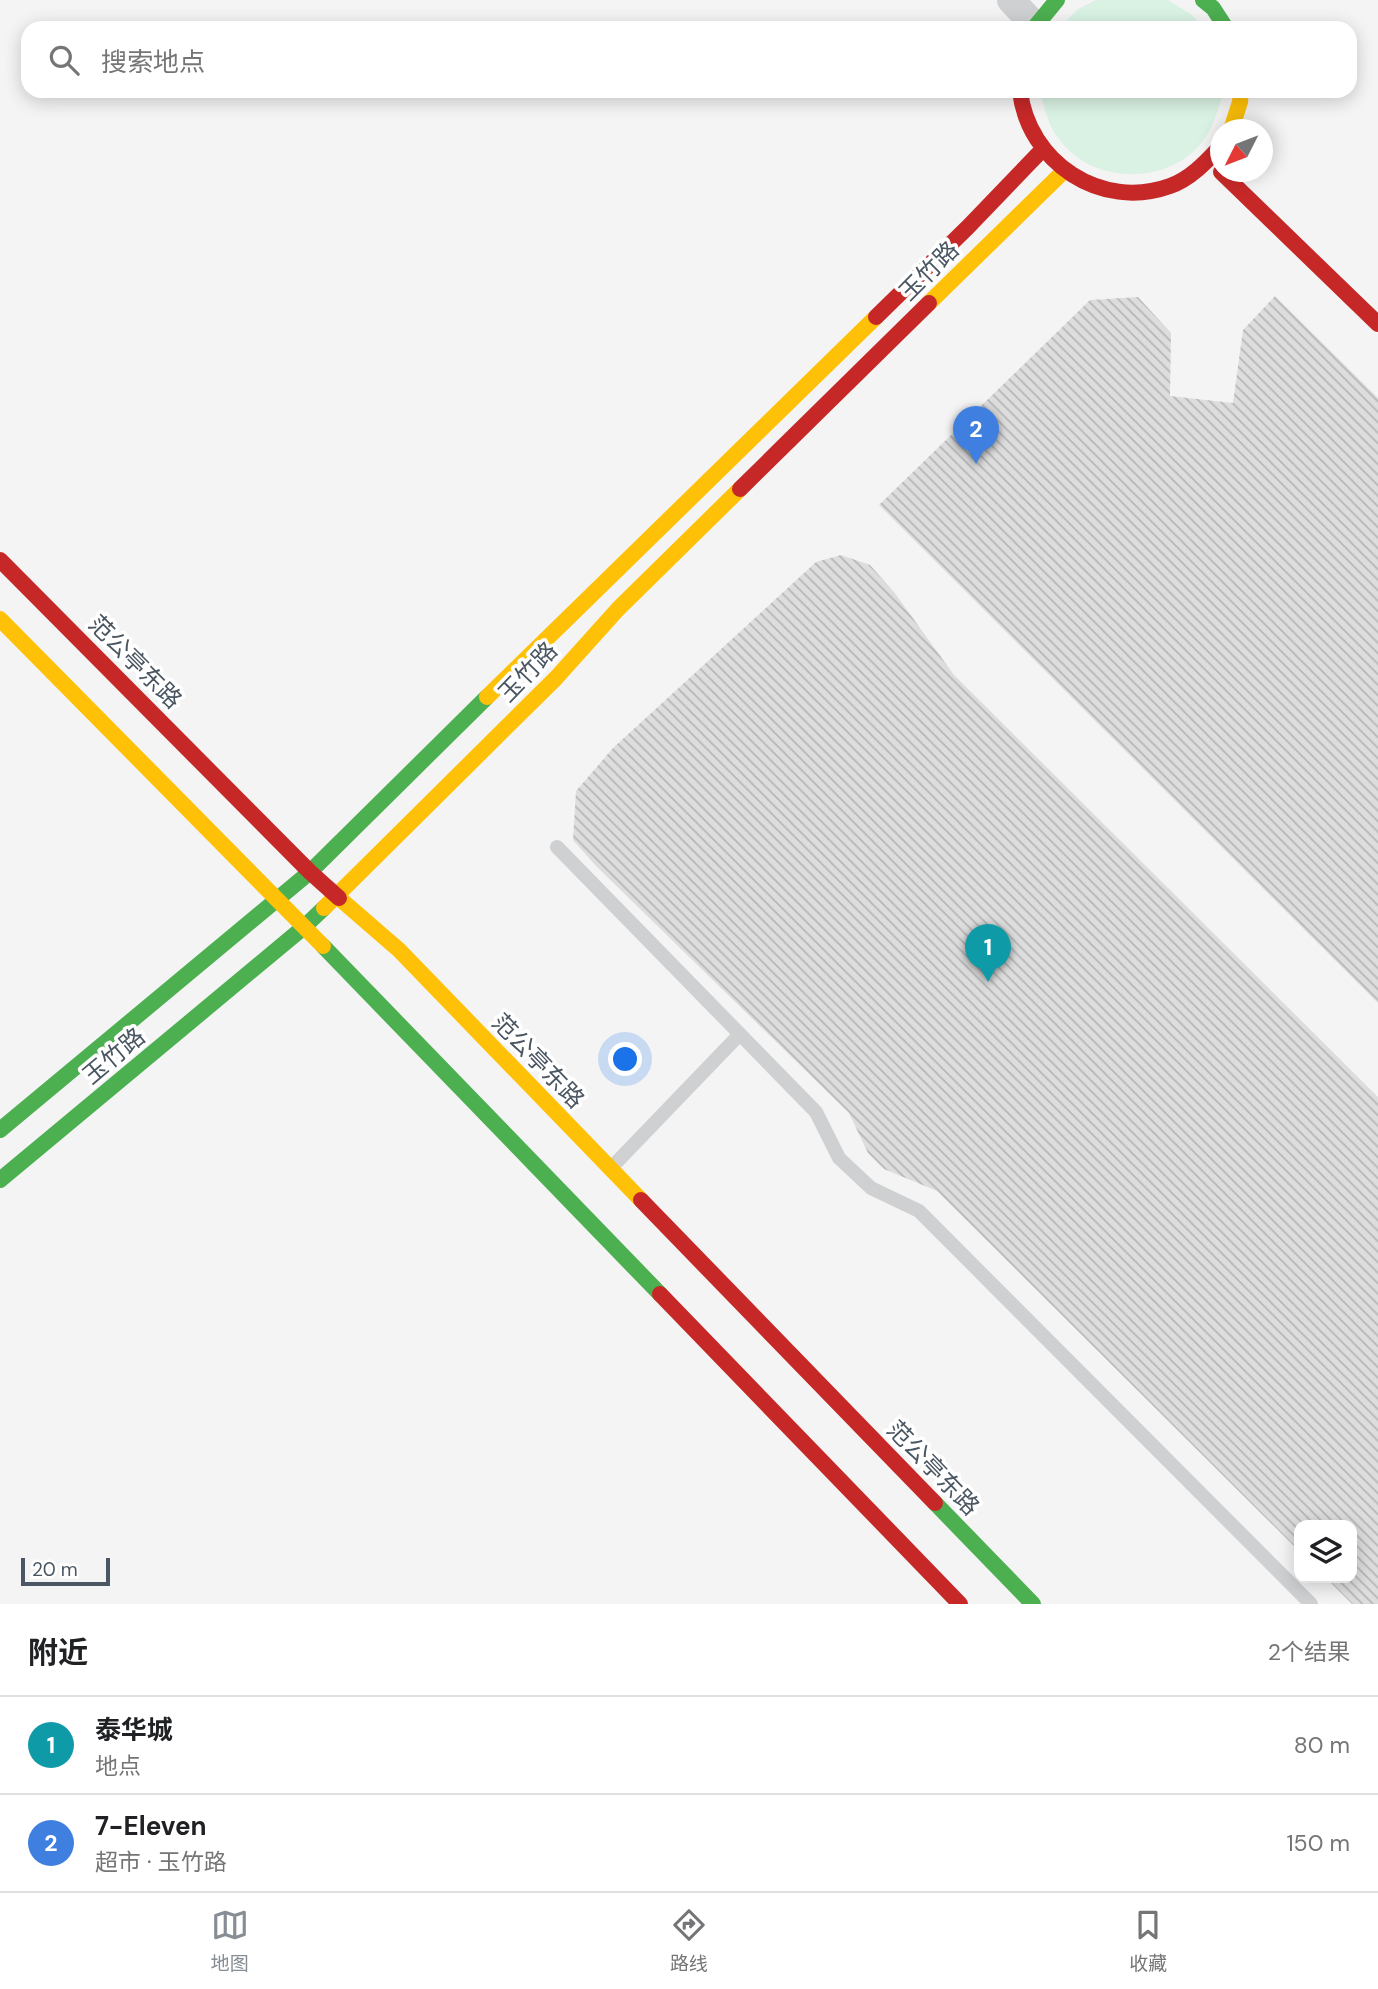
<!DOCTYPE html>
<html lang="zh">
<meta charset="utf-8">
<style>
:root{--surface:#fff;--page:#f2f2f2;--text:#202124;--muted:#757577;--line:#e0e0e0;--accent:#868d94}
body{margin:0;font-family:"DM Sans","Noto Sans SC",sans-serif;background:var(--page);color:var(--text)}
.controls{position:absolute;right:21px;bottom:21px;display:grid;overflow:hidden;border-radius:14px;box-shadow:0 4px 18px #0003}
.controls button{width:63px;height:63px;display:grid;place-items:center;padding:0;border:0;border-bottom:2px solid var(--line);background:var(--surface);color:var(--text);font:35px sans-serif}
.compass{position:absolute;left:1210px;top:119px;width:63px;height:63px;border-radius:50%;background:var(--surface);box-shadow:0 4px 18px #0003;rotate:228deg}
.scale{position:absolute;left:21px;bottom:18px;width:89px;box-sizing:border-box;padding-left:7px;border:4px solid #4a5661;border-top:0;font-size:19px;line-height:24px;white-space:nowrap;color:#4a5661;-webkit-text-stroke:5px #fff;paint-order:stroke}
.you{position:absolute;left:626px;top:1060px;width:24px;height:24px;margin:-18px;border:5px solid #fff;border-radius:50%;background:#1a73e8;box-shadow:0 0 0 10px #1a73e833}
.badge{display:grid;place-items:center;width:46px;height:46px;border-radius:50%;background:var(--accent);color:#fff;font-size:23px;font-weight:700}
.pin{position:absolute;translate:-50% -58px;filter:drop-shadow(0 2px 4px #0008)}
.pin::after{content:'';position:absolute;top:37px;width:24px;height:21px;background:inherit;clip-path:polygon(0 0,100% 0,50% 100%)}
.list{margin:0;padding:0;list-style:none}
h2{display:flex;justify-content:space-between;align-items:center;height:91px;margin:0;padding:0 28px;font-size:30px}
h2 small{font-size:23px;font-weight:400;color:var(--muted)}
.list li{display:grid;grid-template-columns:46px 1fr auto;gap:21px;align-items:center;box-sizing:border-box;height:98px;padding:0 28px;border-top:2px solid var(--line)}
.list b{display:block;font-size:26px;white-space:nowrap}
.list p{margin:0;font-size:23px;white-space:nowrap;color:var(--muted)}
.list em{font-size:23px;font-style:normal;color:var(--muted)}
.icon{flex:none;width:38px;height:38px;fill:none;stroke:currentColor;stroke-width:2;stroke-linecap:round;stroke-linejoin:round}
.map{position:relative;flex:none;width:1378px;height:1604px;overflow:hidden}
.search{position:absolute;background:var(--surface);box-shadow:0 4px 18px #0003;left:21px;right:21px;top:21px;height:77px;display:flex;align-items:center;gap:18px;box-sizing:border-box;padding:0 24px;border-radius:21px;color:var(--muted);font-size:26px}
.sheet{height:287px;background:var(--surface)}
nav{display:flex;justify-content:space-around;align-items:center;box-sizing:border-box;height:98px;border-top:2px solid var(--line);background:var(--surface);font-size:19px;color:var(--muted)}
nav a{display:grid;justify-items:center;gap:4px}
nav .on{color:var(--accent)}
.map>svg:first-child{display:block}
</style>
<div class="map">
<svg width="1378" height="1604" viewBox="0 0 1378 1604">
<defs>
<pattern id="building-back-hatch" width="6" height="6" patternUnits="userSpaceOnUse" patternTransform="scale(1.75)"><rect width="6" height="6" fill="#ddddde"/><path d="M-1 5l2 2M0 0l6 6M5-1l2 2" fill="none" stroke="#b5b6b7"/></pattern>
</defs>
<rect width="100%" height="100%" fill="#f4f4f4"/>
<path fill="#d9f2e3" d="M 1096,0 L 1168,0 L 1192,15 L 1203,28 L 1059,28 L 1078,9 Z
M 1040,91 L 1222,91 L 1222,95 C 1217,115 1211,133 1197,148 C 1162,184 1096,183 1063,144 C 1049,129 1045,111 1040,91 Z"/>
<path fill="url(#building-back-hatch)" d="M 1275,296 L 1378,398 L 1378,1003 L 879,505 L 1090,300 L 1138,297 L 1171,333 L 1170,396 L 1233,403 L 1243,330 Z
M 841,555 L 870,565 L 894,592 L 954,675 L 1378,1097 L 1378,1604 L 1352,1604 L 1326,1578 L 1352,1578 L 1352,1525 L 1299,1525 L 1299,1551 L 937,1191 L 884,1169 L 868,1153 L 849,1113 L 596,866 L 573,840 L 576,791 L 613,748 L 816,562 Z"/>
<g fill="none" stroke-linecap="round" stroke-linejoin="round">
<path stroke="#ced0d2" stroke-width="14" d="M 557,847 L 816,1112 L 839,1158 L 871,1188 L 919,1211 L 1311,1604
M 612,1167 L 740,1034"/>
<path stroke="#ced0d2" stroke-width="28" d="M 1011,0 L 1035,26"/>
<path stroke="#4caf50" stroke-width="16" d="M 1203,0 L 1213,8 L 1226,28
M 1034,28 L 1057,0
M 323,946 L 660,1294
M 0,1130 L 310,872 L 487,697
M 0,1180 L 304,927 L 324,908
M 935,1503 L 1033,1604"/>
<path stroke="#ffc107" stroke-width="16" d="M 1231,130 L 1240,102 L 1241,91
M 929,303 L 1065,170
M 0,619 L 323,946
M 487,697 L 876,317
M 339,898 L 399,950 L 641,1200
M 324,908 L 556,678 L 618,609 L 740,489"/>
<path stroke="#c62828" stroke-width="16" d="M 1020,91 C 1028,162 1101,211 1170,186 C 1190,179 1205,163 1220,147
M 1221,172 L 1378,324
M 876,317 L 968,227 L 1042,150
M 740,489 L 929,303
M 0,560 L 310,872 L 339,898
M 641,1200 L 935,1503
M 660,1294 L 960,1604"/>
</g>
<g text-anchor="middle" stroke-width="7" stroke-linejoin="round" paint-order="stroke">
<g font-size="24" fill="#4a5661" stroke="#fff">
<text transform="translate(929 271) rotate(-45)" y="8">玉竹路</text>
<text transform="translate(135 662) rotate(45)" y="8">范公亭东路</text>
<text transform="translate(528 672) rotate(-46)" y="8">玉竹路</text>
<text transform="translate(114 1056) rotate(-40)" y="8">玉竹路</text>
<text transform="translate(538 1061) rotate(46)" y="8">范公亭东路</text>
<text transform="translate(933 1468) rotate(46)" y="8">范公亭东路</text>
</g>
</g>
</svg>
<div class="controls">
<button><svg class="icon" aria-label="layers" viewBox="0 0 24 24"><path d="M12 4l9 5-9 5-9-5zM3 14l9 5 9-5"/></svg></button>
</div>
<svg class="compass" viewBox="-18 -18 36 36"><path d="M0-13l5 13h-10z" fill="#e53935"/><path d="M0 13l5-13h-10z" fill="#757577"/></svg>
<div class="scale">20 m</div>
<div class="you"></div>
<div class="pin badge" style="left:988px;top:982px;background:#0f9aa8">1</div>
<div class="pin badge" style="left:976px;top:464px;background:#3f7fe0">2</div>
<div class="search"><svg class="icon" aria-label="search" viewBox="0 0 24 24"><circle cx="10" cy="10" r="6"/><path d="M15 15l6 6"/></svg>搜索地点</div>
</div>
<section class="sheet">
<h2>附近<small>2个结果</small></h2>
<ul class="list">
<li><span class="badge" style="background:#0f9aa8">1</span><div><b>泰华城</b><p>地点</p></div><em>80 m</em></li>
<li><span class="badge" style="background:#3f7fe0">2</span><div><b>7-Eleven</b><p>超市 · 玉竹路</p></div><em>150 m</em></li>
</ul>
</section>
<nav>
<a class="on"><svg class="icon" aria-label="map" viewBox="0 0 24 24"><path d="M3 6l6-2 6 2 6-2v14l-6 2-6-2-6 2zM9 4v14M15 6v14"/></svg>地图</a>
<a><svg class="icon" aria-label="directions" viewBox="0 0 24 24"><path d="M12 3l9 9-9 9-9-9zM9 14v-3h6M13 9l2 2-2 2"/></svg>路线</a>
<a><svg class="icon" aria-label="saved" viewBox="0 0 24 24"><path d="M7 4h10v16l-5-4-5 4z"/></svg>收藏</a>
</nav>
